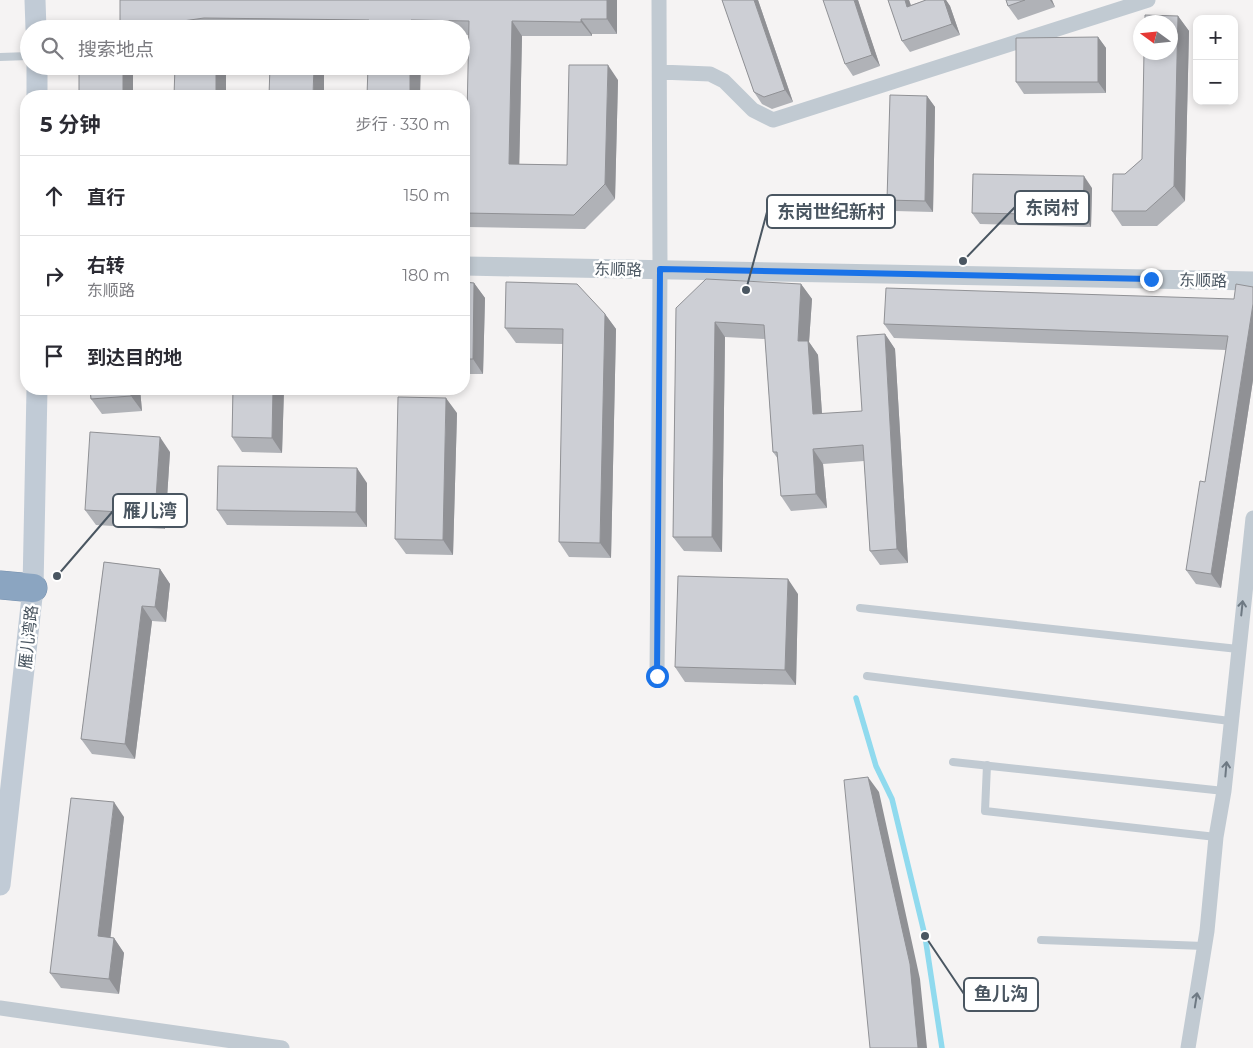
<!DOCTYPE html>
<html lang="zh">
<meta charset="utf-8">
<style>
:root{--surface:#fff;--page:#f2f2f3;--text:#2b2b33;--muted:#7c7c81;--line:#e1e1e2}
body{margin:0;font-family:Montserrat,"Noto Sans SC",sans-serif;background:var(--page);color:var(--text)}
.controls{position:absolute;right:15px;top:15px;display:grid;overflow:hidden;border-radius:10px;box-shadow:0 2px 8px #0003}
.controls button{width:45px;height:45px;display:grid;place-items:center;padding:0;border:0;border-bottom:1px solid var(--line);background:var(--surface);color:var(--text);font:25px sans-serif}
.compass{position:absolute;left:1133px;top:15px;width:45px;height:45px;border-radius:50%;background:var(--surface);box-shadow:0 2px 8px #0003;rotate:285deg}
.stop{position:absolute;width:15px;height:15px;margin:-11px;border:4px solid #1a73e8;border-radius:50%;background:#fff}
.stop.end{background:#1a73e8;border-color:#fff;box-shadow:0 1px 5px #0008}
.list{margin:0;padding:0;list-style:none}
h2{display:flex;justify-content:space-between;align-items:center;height:65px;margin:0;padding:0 20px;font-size:21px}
h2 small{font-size:16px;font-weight:400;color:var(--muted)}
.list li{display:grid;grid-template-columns:32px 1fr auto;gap:15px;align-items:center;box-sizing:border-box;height:80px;padding:0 20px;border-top:1px solid var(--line)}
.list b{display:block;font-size:19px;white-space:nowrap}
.list p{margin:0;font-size:16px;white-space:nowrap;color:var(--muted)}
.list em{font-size:16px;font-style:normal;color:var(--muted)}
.icon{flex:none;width:28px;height:28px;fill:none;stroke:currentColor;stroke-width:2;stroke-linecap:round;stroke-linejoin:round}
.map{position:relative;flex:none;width:1253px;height:1048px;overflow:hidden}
.search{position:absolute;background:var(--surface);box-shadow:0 2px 8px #0003;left:20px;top:20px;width:450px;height:55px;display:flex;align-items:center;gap:12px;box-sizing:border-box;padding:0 18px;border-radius:28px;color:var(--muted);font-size:19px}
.panel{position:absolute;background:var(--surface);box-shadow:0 2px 8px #0003;left:20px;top:90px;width:450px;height:305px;border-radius:20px}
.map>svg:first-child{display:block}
</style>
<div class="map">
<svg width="1253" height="1048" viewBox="0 0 1253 1048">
<rect width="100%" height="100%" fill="#f5f3f3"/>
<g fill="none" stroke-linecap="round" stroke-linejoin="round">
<path stroke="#90daee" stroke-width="5.5" d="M 856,698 L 876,766 L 892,799 L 925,936 L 942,1048"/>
<g stroke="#7690ad" stroke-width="29">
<path id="motorway" d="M 0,585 L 33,588"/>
</g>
<path stroke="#c1cad2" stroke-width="8" d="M 0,57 L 29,56
M 860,608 L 1238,649
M 867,676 L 1230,721
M 953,762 L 1224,791
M 987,765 L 985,811 L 1216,837
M 1041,940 L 1204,946"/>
<path stroke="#c1cad2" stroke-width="15" d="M 660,72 L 710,74 L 724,81 L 753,110 L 773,120 L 1148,0
M 657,676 L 660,269 L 659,0
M 0,1008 L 282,1048
M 1188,1048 L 1207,931 L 1216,837 L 1224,791 L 1253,518"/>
<path stroke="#c1cad2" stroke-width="19" d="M 464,266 L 1253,281"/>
<path stroke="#c1cbd6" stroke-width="21" d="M 35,0 L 36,29
M 37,66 L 37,96
M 0,885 L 33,588 L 37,389"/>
<use href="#motorway" stroke="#8ba5c1" stroke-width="28"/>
</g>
<path fill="#b0b2b7" d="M 120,0 L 617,0 L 617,34 L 592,34 L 592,36 L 522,36 L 519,164 L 567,165 L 618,80 L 615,199 L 585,229 L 468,227 L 464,221 L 464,163 L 466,163 L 469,35 L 461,35 L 461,29 L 120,29 Z
M 722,0 L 758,0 L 793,102 L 772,109 L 762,104 L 754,92 Z
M 858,0 L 880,66 L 853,76 L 845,64 Z
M 888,0 L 909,0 L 911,5 L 926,0 L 946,0 L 950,6 L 960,35 L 910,52 L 902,41 Z
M 1006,0 L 1052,0 L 1055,7 L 1018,20 L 1008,6 Z
M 1178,16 L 1189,31 L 1185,201 L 1157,226 L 1122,226 L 1112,211 L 1125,174 L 1142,159 Z
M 1098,37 L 1106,48 L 1106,93 L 1024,94 L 1016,82 Z
M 927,96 L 935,107 L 933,212 L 895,211 L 887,200 Z
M 1092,188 L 1091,227 L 980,224 L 972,213 Z
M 464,282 L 474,283 L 485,298 L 483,374 L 464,374 Z
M 801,284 L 812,299 L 809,342 L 818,355 L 822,414 L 862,411 L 885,334 L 895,349 L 908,563 L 880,565 L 870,551 L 864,461 L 823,464 L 827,508 L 791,511 L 781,496 L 778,459 L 773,452 L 765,339 L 725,337 L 722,552 L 684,551 L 673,537 L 676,308 Z
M 1253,287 L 1253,380 L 1221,588 L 1196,584 L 1186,570 L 1205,482 L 1226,350 L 894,338 L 884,324 L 1234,299 Z
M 605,314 L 616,329 L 611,558 L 569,557 L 559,542 L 563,344 L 516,343 L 505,328 Z
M 90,389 L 140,389 L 142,411 L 102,414 L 91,399 Z
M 233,389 L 284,389 L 282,453 L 242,452 L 232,437 Z
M 457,413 L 453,555 L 406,554 L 395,539 Z
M 170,452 L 165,529 L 96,525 L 85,510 Z
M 367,483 L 367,527 L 227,525 L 217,510 Z
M 104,562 L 160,569 L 170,584 L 166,622 L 152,621 L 135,759 L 92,754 L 81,739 Z
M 798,594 L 796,685 L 685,682 L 675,667 Z
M 124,817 L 110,937 L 114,938 L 124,953 L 119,994 L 61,988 L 50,973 Z"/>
<path fill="#909195" d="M 607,0 L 617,0 L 617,34 L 607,19 Z
M 754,0 L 758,0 L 793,102 L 785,90 Z
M 854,0 L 858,0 L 880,66 L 872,55 Z
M 905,0 L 909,0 L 915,18 L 907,7 Z
M 944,0 L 946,0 L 950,6 L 960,35 L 952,24 Z
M 1050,0 L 1052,0 L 1055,7 Z
M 1178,16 L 1189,31 L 1185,201 L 1174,186 Z
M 581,19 L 592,34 L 592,36 L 581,22 Z
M 411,20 L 417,29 L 411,29 Z
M 512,21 L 522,36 L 519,178 L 509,164 Z
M 1098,37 L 1106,48 L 1106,93 L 1098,82 Z
M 608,65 L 618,80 L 615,199 L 605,184 Z
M 123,66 L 131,66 L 133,70 L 133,96 L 123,96 Z
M 216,66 L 222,66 L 226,71 L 226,96 L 216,96 Z
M 314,66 L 320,66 L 324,73 L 324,96 L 313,96 Z
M 410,66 L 421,66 L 420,96 L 410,96 Z
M 927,96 L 935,107 L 933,212 L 925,201 Z
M 1084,176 L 1092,188 L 1091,227 L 1083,215 Z
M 474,283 L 485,298 L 483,374 L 473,359 Z
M 801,284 L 812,299 L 809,342 L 818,355 L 823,429 L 813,414 L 798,341 Z
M 1253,304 L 1253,380 L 1221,588 L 1211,574 Z
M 605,314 L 616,329 L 611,558 L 600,543 Z
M 715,322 L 725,337 L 722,552 L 712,537 Z
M 885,334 L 895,349 L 908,563 L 897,549 Z
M 131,389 L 140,389 L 142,411 L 131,396 Z
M 273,389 L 284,389 L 282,453 L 272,438 Z
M 446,398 L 457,413 L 453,555 L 443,540 Z
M 160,437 L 170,452 L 165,529 L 155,514 Z
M 813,449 L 823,464 L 827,508 L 816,494 Z
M 357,468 L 367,483 L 367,527 L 356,512 Z
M 160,569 L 170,584 L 166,622 L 155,607 Z
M 788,579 L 798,594 L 796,685 L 785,670 Z
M 142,606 L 152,621 L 135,759 L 125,744 Z
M 868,777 L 879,792 L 920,979 L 927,1048 L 918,1048 Z
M 114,802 L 124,817 L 109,951 L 98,936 Z
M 114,938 L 124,953 L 119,994 L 109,979 Z"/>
<path fill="#cdcfd5" stroke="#909195" d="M 120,0 L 607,0 L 607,19 L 581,19 L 581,22 L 512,21 L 509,164 L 567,165 L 569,65 L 608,65 L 605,184 L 574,215 L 464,213 L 464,163 L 466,163 L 469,21 L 411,20 L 411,29 L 368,29 L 369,20 L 204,18 L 126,29 L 120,29 Z
M 722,0 L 754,0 L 785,90 L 764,97 L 754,92 Z
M 823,0 L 854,0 L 872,55 L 845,64 Z
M 888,0 L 905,0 L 907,7 L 926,0 L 944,0 L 952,24 L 902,41 Z
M 1006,0 L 1025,0 L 1008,6 Z
M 1145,15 L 1178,16 L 1174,186 L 1146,211 L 1112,211 L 1113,174 L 1125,174 L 1142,159 L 1144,52 L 1170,52 L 1170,22 L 1145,22 Z
M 1098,37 L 1098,82 L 1016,82 L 1016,38 Z
M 79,66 L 123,66 L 123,96 L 79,96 Z
M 175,66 L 216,66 L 216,96 L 174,96 Z
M 270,66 L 314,66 L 313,96 L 269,96 Z
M 368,66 L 410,66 L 410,96 L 367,96 Z
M 890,95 L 927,96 L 925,201 L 887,200 Z
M 973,174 L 1084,176 L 1083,215 L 972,213 Z
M 706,279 L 801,284 L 798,341 L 808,341 L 813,414 L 862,411 L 857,336 L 885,334 L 897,549 L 870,551 L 863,445 L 813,449 L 816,494 L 781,496 L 777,452 L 773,452 L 764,325 L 715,322 L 712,537 L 673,537 L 676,308 Z
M 464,282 L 474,283 L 473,359 L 464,359 Z
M 506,282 L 577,284 L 605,314 L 600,543 L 559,542 L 563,329 L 505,328 Z
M 1236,284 L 1253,287 L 1253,304 L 1211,574 L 1186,570 L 1200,481 L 1205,482 L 1228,336 L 884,324 L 886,288 L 1234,299 Z
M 90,389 L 131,389 L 131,396 L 91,399 Z
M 233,389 L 273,389 L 272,438 L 232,437 Z
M 398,397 L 446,398 L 443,540 L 395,539 Z
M 90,432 L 160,437 L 155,514 L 85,510 Z
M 218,466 L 357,468 L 356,512 L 217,510 Z
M 104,562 L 160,569 L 155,607 L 142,606 L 125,744 L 81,739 Z
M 678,576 L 788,579 L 785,670 L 675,667 Z
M 868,777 L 910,964 L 918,1048 L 870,1048 L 844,780 Z
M 71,798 L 114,802 L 98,936 L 114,938 L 109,979 L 50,973 Z"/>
<defs><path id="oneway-shaft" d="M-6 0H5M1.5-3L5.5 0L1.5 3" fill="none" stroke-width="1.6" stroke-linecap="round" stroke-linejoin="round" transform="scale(1.25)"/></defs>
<g stroke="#6e7983">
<use href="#oneway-shaft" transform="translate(1242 608) rotate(-84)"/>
<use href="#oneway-shaft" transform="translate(1226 769) rotate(-85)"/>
<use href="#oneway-shaft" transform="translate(1196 1000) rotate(-81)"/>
</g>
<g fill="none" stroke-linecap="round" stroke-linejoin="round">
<path stroke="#1a73e8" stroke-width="6" d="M 657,676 L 660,269 L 1151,279"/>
</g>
<g text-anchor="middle" stroke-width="5" stroke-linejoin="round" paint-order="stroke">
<g font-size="16" fill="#4a5661" stroke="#fff">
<text transform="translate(618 269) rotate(1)" y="6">东顺路</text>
<text transform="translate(1203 280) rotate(1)" y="6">东顺路</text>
<text transform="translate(28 637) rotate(-84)" y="6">雁儿湾路</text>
</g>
</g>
<path fill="none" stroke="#4a5661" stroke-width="2" d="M963 261L1015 207M746 290L767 212M57 576L113 511M925 936L964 994"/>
<g fill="#4a5661" stroke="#fff" stroke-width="2">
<circle cx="963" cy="261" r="5"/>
<circle cx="746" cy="290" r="5"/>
<circle cx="57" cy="576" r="5"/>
<circle cx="925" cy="936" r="5"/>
</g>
<g fill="#fff" stroke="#4a5661" stroke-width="2">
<rect x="1015" y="191" width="74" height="33" rx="5"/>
<rect x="767" y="195" width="128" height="33" rx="5"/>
<rect x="113" y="494" width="74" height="33" rx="5"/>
<rect x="964" y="978" width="74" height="33" rx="5"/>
</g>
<g font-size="18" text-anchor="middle" font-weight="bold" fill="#4a5661">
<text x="1052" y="214">东岗村</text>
<text x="831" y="218">东岗世纪新村</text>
<text x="150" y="517">雁儿湾</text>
<text x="1001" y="1000">鱼儿沟</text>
</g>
</svg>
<div class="controls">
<button>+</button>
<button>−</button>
</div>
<svg class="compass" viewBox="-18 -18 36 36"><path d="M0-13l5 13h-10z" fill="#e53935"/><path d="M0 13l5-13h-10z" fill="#7c7c81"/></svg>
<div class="stop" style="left:657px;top:676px"></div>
<div class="stop end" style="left:1151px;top:279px"></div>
<div class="search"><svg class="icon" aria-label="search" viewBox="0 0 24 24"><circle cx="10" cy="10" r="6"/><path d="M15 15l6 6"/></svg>搜索地点</div>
<section class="panel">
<h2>5 分钟<small>步行 · 330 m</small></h2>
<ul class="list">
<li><svg class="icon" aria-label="ahead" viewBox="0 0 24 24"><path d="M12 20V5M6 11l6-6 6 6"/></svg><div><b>直行</b></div><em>150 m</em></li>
<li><svg class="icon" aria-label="right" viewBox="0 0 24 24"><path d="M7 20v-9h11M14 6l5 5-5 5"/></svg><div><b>右转</b><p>东顺路</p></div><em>180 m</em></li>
<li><svg class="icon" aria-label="arrive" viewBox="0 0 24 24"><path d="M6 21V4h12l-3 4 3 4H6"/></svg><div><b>到达目的地</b></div></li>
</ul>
</section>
</div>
